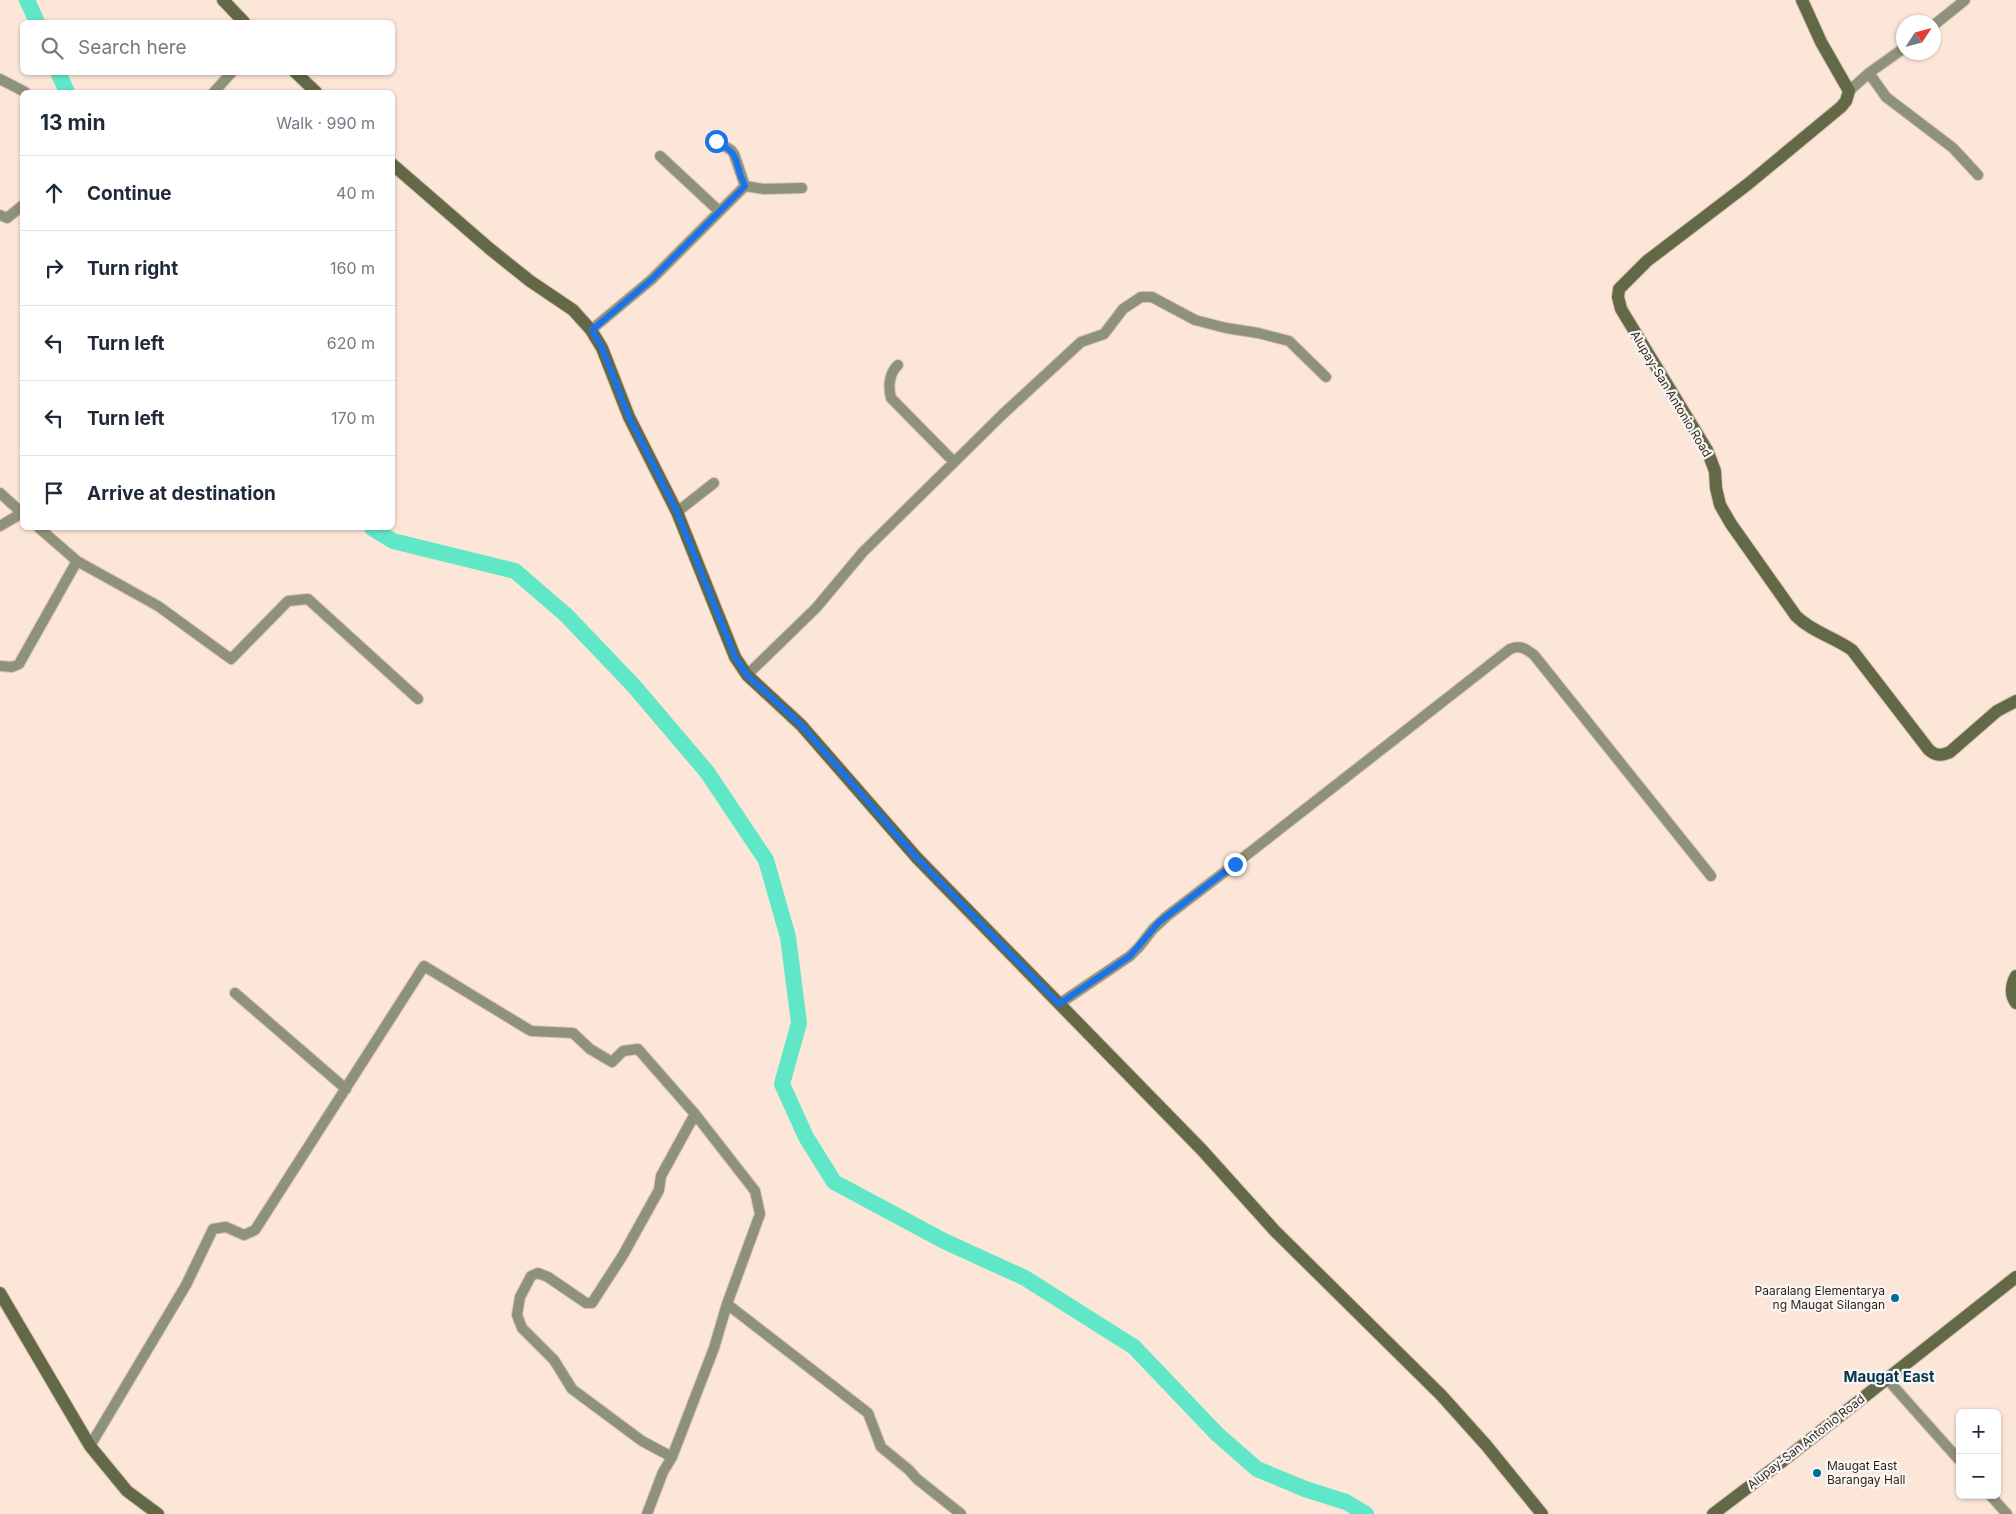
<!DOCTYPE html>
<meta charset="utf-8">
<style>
:root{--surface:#fff;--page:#f6f6f7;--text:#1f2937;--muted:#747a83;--line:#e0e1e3}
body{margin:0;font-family:Inter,sans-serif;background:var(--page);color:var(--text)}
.controls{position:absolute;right:15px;bottom:15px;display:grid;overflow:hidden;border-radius:8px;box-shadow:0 1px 4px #0004}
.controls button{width:45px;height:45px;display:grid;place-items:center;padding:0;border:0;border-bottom:1px solid var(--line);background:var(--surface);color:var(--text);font:25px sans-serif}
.compass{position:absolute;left:1896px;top:15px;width:45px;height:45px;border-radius:50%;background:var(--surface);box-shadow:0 1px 4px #0004;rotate:54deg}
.stop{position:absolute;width:15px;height:15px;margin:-11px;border:4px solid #1a73e8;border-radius:50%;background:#fff}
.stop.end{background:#1a73e8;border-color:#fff;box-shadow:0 1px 5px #0008}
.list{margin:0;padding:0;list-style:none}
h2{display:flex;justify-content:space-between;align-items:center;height:65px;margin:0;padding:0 20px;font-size:21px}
h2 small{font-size:16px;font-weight:400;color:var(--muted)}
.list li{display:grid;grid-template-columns:32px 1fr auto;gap:15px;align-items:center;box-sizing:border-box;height:75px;padding:0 20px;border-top:1px solid var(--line)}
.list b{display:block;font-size:19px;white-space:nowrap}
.list em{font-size:16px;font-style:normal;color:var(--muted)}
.icon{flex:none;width:28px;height:28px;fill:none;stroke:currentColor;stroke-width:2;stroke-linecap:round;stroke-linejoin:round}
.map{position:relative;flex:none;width:2016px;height:1514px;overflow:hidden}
.search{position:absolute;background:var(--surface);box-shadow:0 1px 4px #0004;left:20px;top:20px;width:375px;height:55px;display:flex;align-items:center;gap:12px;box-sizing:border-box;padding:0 18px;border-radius:8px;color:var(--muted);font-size:19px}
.panel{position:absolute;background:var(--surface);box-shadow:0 1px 4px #0004;left:20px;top:90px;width:375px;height:440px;border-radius:8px}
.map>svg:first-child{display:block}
</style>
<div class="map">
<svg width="2016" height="1514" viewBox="0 0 2016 1514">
<rect width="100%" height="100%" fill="#fbe6d8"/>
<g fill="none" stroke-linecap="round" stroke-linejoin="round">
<path stroke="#5fe7c8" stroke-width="16" d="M 27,0 L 37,22
M 58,72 L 67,92
M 372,528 L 393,541 L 515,571 L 566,615 L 633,685 L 707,772 L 766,860 L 788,937 L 799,1023 L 782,1084 L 806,1137 L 834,1182 L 944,1241 L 1025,1278 L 1134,1347 L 1217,1434 L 1257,1469 L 1305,1489 L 1346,1502 L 1366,1514"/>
<g stroke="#d7c2b4" stroke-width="12">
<path id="street" d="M 1934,25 L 1965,0
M 1869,73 L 1886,97 L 1953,148 L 1978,175
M 0,79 L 25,92
M 1849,91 L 1869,73 L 1904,48
M 214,92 L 232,72
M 716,141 L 731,150 L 734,154 L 745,186 L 764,189 L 802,188
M 660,156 L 719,211
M 0,215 L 7,218 L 22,206
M 591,330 L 651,280 L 745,186
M 898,365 C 889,373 888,387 891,398 L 954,462
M 0,493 L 22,513
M 677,512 L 714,483
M 0,526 L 22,513
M 39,528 L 77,561 L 158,606 L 231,659 L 288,601 L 308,599 L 418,699
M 0,666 L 12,667 L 19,664 L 77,561
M 747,675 L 816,608 L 863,552 L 1003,414 L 1081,342 L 1104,334 L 1123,309 L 1141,297 L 1152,297 L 1195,320 L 1226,328 L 1258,333 L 1289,341 L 1326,377
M 235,993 L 346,1089
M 1059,1004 L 1130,956 L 1139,947 L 1153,929 L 1167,916 L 1235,864 L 1510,649 C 1520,645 1525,648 1534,655 L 1711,876
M 727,1304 L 868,1413 L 881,1447 L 909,1470 L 917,1479 L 961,1514
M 1887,1379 L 1960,1461
M 90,1446 L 186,1285 L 213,1229 L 226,1227 L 244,1235 L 255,1230 L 424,966 L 531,1031 L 573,1033 L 590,1049 L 612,1062 L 623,1051 L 638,1049 L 695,1114 L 755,1191 L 760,1214 L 727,1304 L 714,1348 L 672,1457 L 663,1472 L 647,1514
M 672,1457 L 642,1441 L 572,1389 L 554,1360 L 522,1328 L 517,1315 L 520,1297 L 531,1276 L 538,1273 L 548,1277 L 586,1303 L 592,1303 L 623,1255 L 659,1190 L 661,1176 L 695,1114
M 1990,1495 L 2007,1514"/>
</g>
<g stroke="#d7c2b4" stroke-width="14">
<path id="secondary" d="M 223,0 L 244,22
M 1802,0 L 1821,42 L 1849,91 L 1846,101 L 1841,107 L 1748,184 L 1647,261 L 1619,289 L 1618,297 L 1621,309 L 1707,450 L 1715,471 L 1716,488 L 1720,505 L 1731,524 L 1796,616 C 1812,632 1834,637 1852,650 L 1929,750 C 1936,756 1941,756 1950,752 L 1997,711 L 2016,701
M 295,72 L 316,92
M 392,164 L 490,249 L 530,281 L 573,310 L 591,330 L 602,348 L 629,417 L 677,512 L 735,657 L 747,675 L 801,725 L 917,858 L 1202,1150 L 1275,1231 L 1441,1395 L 1486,1445 L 1542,1514
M 2016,976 C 2011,985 2010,995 2016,1003
M 0,1293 L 90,1446 L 127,1491 L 158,1514
M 1713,1514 L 1779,1464 L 2016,1277"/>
</g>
<use href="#street" stroke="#8e927b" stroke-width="10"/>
<use href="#secondary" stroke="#636847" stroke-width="12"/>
</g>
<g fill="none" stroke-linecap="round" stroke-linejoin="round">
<path stroke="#1a73e8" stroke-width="6" d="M 716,141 C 744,157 732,161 745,186 L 651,280 L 592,330 L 602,348 L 629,417 L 677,512 L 735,657 L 747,675 L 801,725 L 917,858 L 1059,1004 L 1130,956 L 1159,922 L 1235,864"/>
</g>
<g fill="#006d9a" stroke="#f7f7f7" stroke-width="2">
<circle cx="1895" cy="1298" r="5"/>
<circle cx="1817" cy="1473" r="5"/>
</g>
<g text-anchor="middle" stroke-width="4.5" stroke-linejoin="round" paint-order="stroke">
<g font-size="12" fill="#321f12" stroke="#f7f7f7">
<text transform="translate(1671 394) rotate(59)" y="4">Alupay-San Antonio Road</text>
<text transform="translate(1806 1442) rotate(-38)" y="4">Alupay-San Antonio Road</text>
</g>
<g font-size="12" fill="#321f12" stroke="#f7f7f7" text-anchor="end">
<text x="1885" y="1295">Paaralang Elementarya<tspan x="1885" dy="14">ng Maugat Silangan</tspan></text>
<text x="1827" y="1470" text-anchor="start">Maugat East<tspan x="1827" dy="14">Barangay Hall</tspan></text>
</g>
<g font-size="15" font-weight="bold" fill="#09354b" stroke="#f7f7f7">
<text x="1889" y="1382">Maugat East</text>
</g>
</g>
</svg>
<div class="controls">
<button>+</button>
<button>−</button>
</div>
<svg class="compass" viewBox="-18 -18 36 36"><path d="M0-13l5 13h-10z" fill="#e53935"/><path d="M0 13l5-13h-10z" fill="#747a83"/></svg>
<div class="stop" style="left:716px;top:141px"></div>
<div class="stop end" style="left:1235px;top:864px"></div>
<div class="search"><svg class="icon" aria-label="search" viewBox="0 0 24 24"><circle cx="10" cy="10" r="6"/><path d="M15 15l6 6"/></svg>Search here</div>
<section class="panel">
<h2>13 min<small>Walk · 990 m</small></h2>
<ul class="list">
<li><svg class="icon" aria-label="ahead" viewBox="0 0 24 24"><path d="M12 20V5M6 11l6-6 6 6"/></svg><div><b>Continue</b></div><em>40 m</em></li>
<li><svg class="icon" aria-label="right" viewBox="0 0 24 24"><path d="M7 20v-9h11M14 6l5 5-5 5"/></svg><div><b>Turn right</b></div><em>160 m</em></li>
<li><svg class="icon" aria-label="left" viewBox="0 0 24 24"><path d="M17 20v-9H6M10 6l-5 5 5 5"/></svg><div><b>Turn left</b></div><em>620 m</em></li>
<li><svg class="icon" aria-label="left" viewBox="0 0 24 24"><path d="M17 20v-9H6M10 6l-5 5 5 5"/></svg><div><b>Turn left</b></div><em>170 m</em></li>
<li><svg class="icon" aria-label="arrive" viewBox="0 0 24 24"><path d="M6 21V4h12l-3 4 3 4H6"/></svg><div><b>Arrive at destination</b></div></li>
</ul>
</section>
</div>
